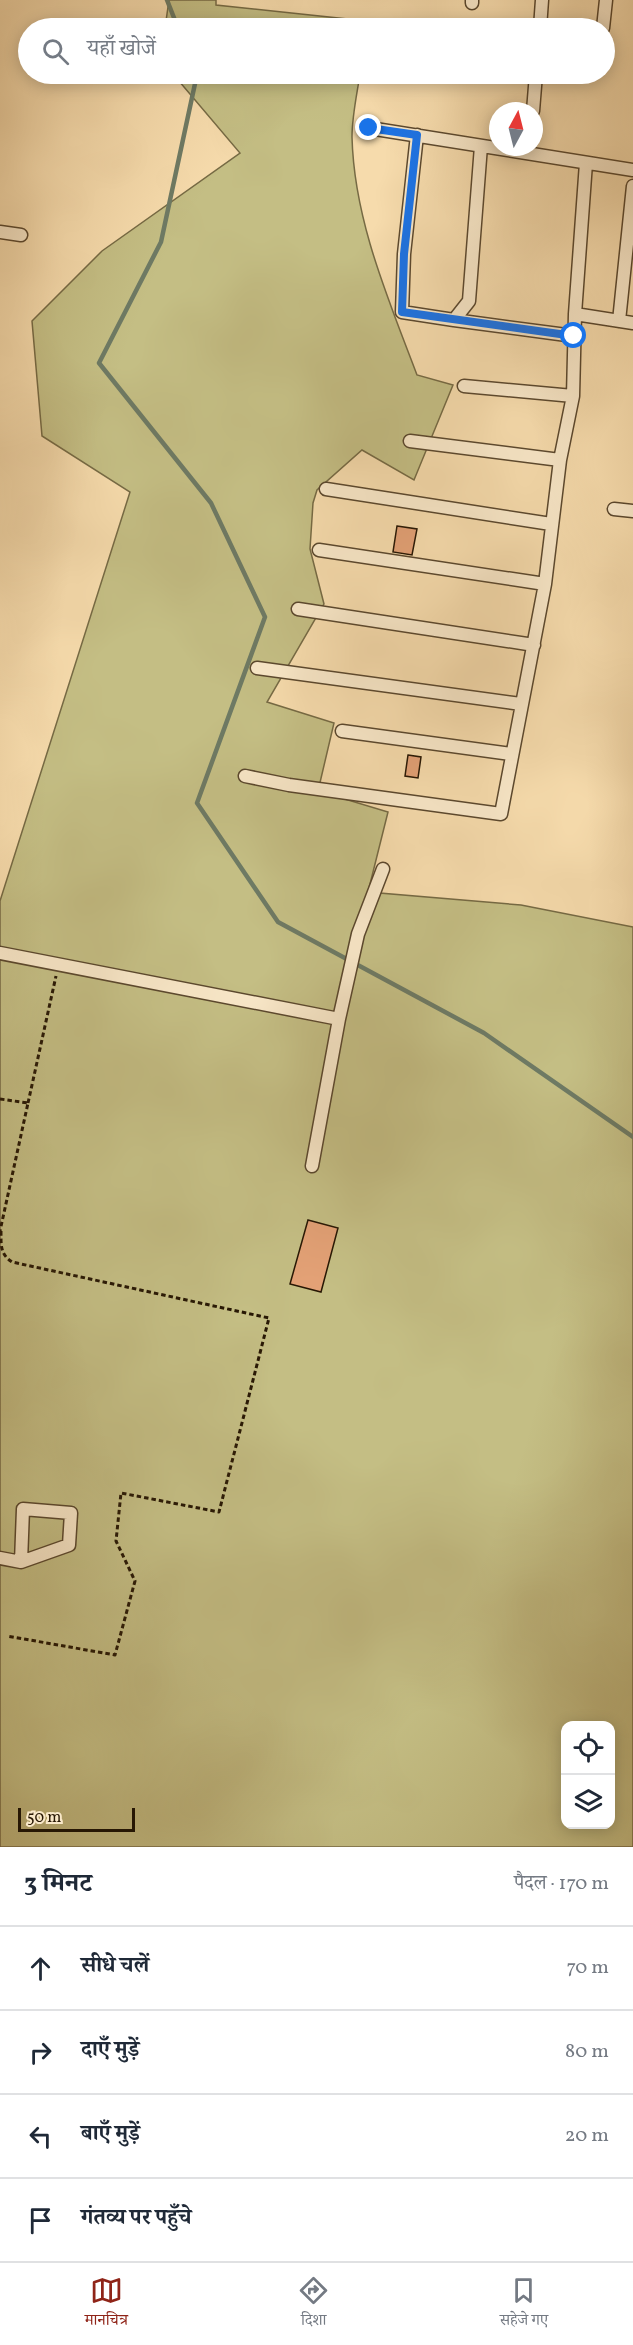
<!DOCTYPE html>
<html lang="hi">
<meta charset="utf-8">
<style>
:root{--surface:#fff;--page:#f2f2f3;--text:#1f2937;--muted:#747a83;--line:#e0e1e3;--accent:#8f2418}
body{margin:0;font-family:Vollkorn,"Noto Serif Devanagari",serif;background:var(--page);color:var(--text)}
.controls{position:absolute;right:18px;bottom:18px;display:grid;overflow:hidden;border-radius:12px;box-shadow:0 3px 15px #0003}
.controls button{width:54px;height:54px;display:grid;place-items:center;padding:0;border:0;border-bottom:2px solid var(--line);background:var(--surface);color:var(--text);font:30px sans-serif}
.compass{position:absolute;left:489px;top:102px;width:54px;height:54px;border-radius:50%;background:var(--surface);box-shadow:0 3px 15px #0003;rotate:7deg}
.scale{position:absolute;left:18px;bottom:15px;width:117px;box-sizing:border-box;padding-left:6px;border:3px solid #271704;border-top:0;font-size:16px;line-height:21px;white-space:nowrap;color:#271704;-webkit-text-stroke:4px #f9e8c9;paint-order:stroke}
.stop{position:absolute;width:18px;height:18px;margin:-14px;border:4px solid #1a73e8;border-radius:50%;background:#fff}
.stop.end{background:#1a73e8;border-color:#fff;box-shadow:0 2px 6px #0008}
.list{margin:0;padding:0;list-style:none}
h2{display:flex;justify-content:space-between;align-items:center;height:78px;margin:0;padding:0 24px;font-size:26px}
h2 small{font-size:20px;font-weight:400;color:var(--muted)}
.list li{display:grid;grid-template-columns:39px 1fr auto;gap:18px;align-items:center;box-sizing:border-box;height:84px;padding:0 24px;border-top:2px solid var(--line)}
.list b{display:block;font-size:22px;white-space:nowrap}
.list em{font-size:20px;font-style:normal;color:var(--muted)}
.icon{flex:none;width:33px;height:33px;fill:none;stroke:currentColor;stroke-width:2;stroke-linecap:round;stroke-linejoin:round}
.map{position:relative;flex:none;width:633px;height:1847px;overflow:hidden}
.search{position:absolute;background:var(--surface);box-shadow:0 3px 15px #0003;left:18px;right:18px;top:18px;height:66px;display:flex;align-items:center;gap:15px;box-sizing:border-box;padding:0 21px;border-radius:33px;color:var(--muted);font-size:22px}
.sheet{height:414px;background:var(--surface)}
nav{display:flex;justify-content:space-around;align-items:center;box-sizing:border-box;height:84px;border-top:2px solid var(--line);background:var(--surface);font-size:16px;color:var(--muted)}
nav a{display:grid;justify-items:center;gap:3px}
nav .on{color:var(--accent)}
.map>svg:first-child{display:block}
</style>
<div class="map">
<svg width="633" height="1847" viewBox="0 0 633 1847">
<rect width="100%" height="100%" fill="#f6dbac"/>
<filter id="stains"><feTurbulence type="fractalNoise" baseFrequency=".00333" numOctaves="4"/><feColorMatrix values="0 0 0 0 .2 0 0 0 0 .09 0 0 0 0 .02 0 0 0 .5 -.17"/></filter>
<radialGradient id="worn" r=".72"><stop offset=".6" stop-color="#630" stop-opacity="0"/><stop offset="1" stop-color="#630" stop-opacity=".3"/></radialGradient>
<path fill="#c4be84" stroke="#766a44" stroke-width="1.5" fill-rule="evenodd" d="M 169,0 L 216,0 L 216,5 L 366,21 L 365,28 L 165,28 Z
M 173,74 L 360,74 C 357,94 352,116 352,137 C 354,220 388,298 417,375 L 453,385 L 414,480 L 362,450 L 317,490 L 313,503 L 310,549 L 324,604 L 267,702 L 334,723 L 318,791 L 388,812 L 368,892 L 521,905 L 633,927 L 633,1847 L 0,1847 L 0,901 L 130,492 L 42,436 L 32,321 L 102,251 L 240,153 ZM 566,1726 L 610,1726 L 610,1824 L 566,1824 Z"/>
<g fill="none" stroke-linecap="round" stroke-linejoin="round">
<path stroke="#6e7a64" stroke-width="4.5" d="M 167,0 L 178,28
M 194,74 L 196,79 L 161,242 L 99,363 L 211,503 L 265,617 L 197,803 L 278,922 L 484,1033 L 633,1137"/>
</g>
<path fill="#e3a176" stroke="#271704" stroke-width="1.5" d="M 397,526 L 417,529 L 412,555 L 393,552 Z
M 408,755 L 421,757 L 418,778 L 405,776 Z
M 308,1220 L 338,1228 L 321,1292 L 290,1284 Z"/>
<g fill="none" stroke-linecap="round" stroke-linejoin="round">
<g stroke="#5b482e" stroke-width="15">
<path id="street" d="M 472,3 L 472,0
M 540,28 L 542,0
M 603,28 L 606,0
M 533,111 L 536,74
M 369,128 L 633,170
M 417,135 L 404,254 L 402,312 L 454,320 L 469,301 L 481,146
M 0,232 L 21,235
M 575,314 L 633,323
M 454,320 L 574,336
M 619,321 L 633,186
M 464,386 L 573,396
M 410,441 L 560,460
M 326,489 L 551,524
M 614,509 L 633,511
M 319,550 L 545,584
M 298,609 L 534,645
M 257,668 L 521,704
M 342,731 L 511,754
M 245,776 L 289,785 L 501,814 L 545,584 L 560,460 L 573,396 L 575,314 L 586,163
M 0,953 L 339,1019 L 312,1166
M 339,1019 L 358,934 L 383,869
M 0,1558 L 21,1562 L 69,1545 L 71,1513 L 23,1509 L 21,1562"/>
</g>
<path stroke="#271704" stroke-width="3" stroke-dasharray="4.5 3" stroke-linecap="butt" d="M 0,1099 L 28,1103 L 0,1231
M 28,1103 L 56,976
M 1,1231 C 1,1245 0,1254 12,1262 L 269,1318 L 219,1512 L 121,1493 L 116,1541 L 135,1581 L 115,1655 L 7,1636"/>
<use href="#street" stroke="#f9e8c9" stroke-width="12"/>
</g>
<g fill="none" stroke-linecap="round" stroke-linejoin="round">
<path stroke="#1a73e8" stroke-width="8" d="M 369,128 L 417,135 L 404,254 L 402,312 L 574,336"/>
</g>
<rect width="100%" height="100%" filter="url(#stains)"/>
<rect width="100%" height="100%" fill="url(#worn)"/>
</svg>
<div class="controls">
<button><svg class="icon" aria-label="locate" viewBox="0 0 24 24"><circle cx="12" cy="12" r="6"/><path d="M12 2v4M12 18v4M2 12h4M18 12h4"/></svg></button>
<button><svg class="icon" aria-label="layers" viewBox="0 0 24 24"><path d="M12 4l9 5-9 5-9-5zM3 14l9 5 9-5"/></svg></button>
</div>
<svg class="compass" viewBox="-18 -18 36 36"><path d="M0-13l5 13h-10z" fill="#e53935"/><path d="M0 13l5-13h-10z" fill="#747a83"/></svg>
<div class="scale">50 m</div>
<div class="stop" style="left:574px;top:336px"></div>
<div class="stop end" style="left:369px;top:128px"></div>
<div class="search"><svg class="icon" aria-label="search" viewBox="0 0 24 24"><circle cx="10" cy="10" r="6"/><path d="M15 15l6 6"/></svg>यहाँ खोजें</div>
</div>
<section class="sheet">
<h2>3 मिनट<small>पैदल · 170 m</small></h2>
<ul class="list">
<li><svg class="icon" aria-label="ahead" viewBox="0 0 24 24"><path d="M12 20V5M6 11l6-6 6 6"/></svg><div><b>सीधे चलें</b></div><em>70 m</em></li>
<li><svg class="icon" aria-label="right" viewBox="0 0 24 24"><path d="M7 20v-9h11M14 6l5 5-5 5"/></svg><div><b>दाएँ मुड़ें</b></div><em>80 m</em></li>
<li><svg class="icon" aria-label="left" viewBox="0 0 24 24"><path d="M17 20v-9H6M10 6l-5 5 5 5"/></svg><div><b>बाएँ मुड़ें</b></div><em>20 m</em></li>
<li><svg class="icon" aria-label="arrive" viewBox="0 0 24 24"><path d="M6 21V4h12l-3 4 3 4H6"/></svg><div><b>गंतव्य पर पहुँचे</b></div></li>
</ul>
</section>
<nav>
<a class="on"><svg class="icon" aria-label="map" viewBox="0 0 24 24"><path d="M3 6l6-2 6 2 6-2v14l-6 2-6-2-6 2zM9 4v14M15 6v14"/></svg>मानचित्र</a>
<a><svg class="icon" aria-label="directions" viewBox="0 0 24 24"><path d="M12 3l9 9-9 9-9-9zM9 14v-3h6M13 9l2 2-2 2"/></svg>दिशा</a>
<a><svg class="icon" aria-label="saved" viewBox="0 0 24 24"><path d="M7 4h10v16l-5-4-5 4z"/></svg>सहेजे गए</a>
</nav>
